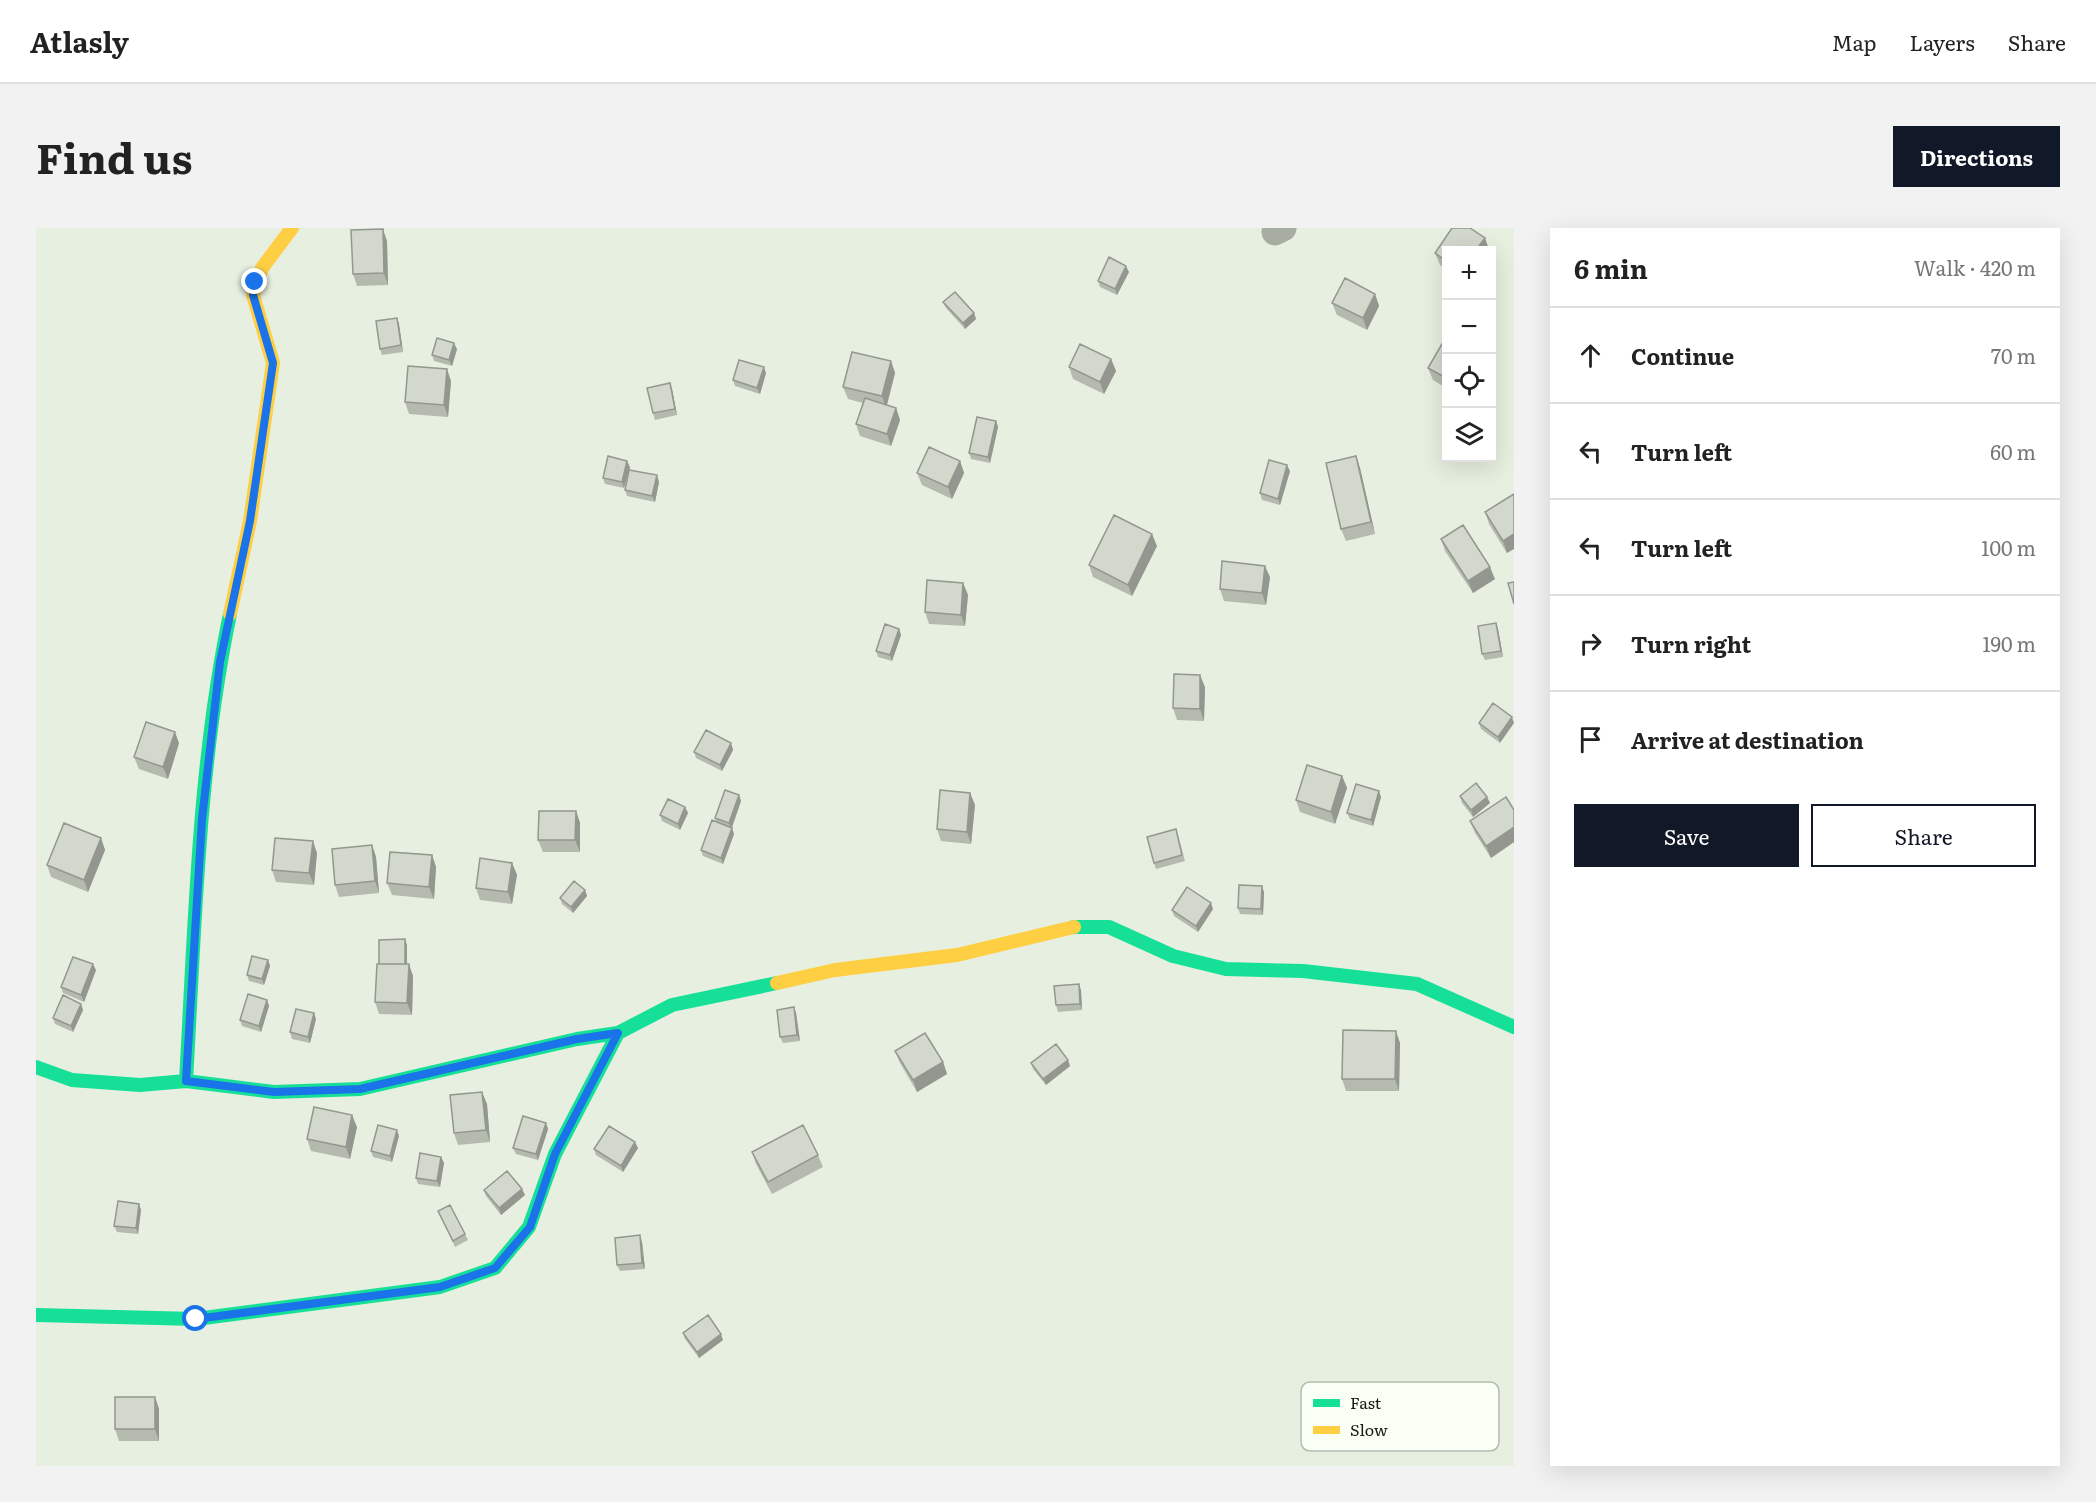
<!DOCTYPE html>
<meta charset="utf-8">
<style>
:root{--surface:#fff;--page:#f2f2f2;--text:#222;--muted:#767676;--line:#e0e0e0;--accent:#111827}
body{margin:0;font-family:Literata,serif;background:var(--page);color:var(--text)}
.controls{position:absolute;right:18px;top:18px;display:grid;overflow:hidden;border-radius:0px;box-shadow:0 6px 24px #0002}
.controls button{width:54px;height:54px;display:grid;place-items:center;padding:0;border:0;border-bottom:2px solid var(--line);background:var(--surface);color:var(--text);font:30px sans-serif}
.stop{position:absolute;width:18px;height:18px;margin:-14px;border:4px solid #1a73e8;border-radius:50%;background:#fff}
.stop.end{background:#1a73e8;border-color:#fff;box-shadow:0 2px 6px #0008}
.list{margin:0;padding:0;list-style:none}
h2{display:flex;justify-content:space-between;align-items:center;height:78px;margin:0;padding:0 24px;font-size:26px}
h2 small{font-size:20px;font-weight:400;color:var(--muted)}
.list li{display:grid;grid-template-columns:39px 1fr auto;gap:18px;align-items:center;box-sizing:border-box;height:96px;padding:0 24px;border-top:2px solid var(--line)}
.list b{display:block;font-size:22px;white-space:nowrap}
.list em{font-size:20px;font-style:normal;color:var(--muted)}
.actions{display:flex;gap:12px;padding:18px 24px}
.actions a{flex:1;padding:14px 0;border:2px solid var(--accent);border-radius:0px;text-align:center;font-size:21px;color:var(--accent)}
.actions .main{background:var(--accent);color:#fff}
.icon{flex:none;width:33px;height:33px;fill:none;stroke:currentColor;stroke-width:2;stroke-linecap:round;stroke-linejoin:round}
.map{position:relative;flex:none;width:1478px;height:1238px;overflow:hidden;border-radius:0px}
header{display:flex;align-items:center;gap:36px;box-sizing:border-box;height:84px;padding:0 30px;background:var(--surface);border-bottom:2px solid var(--line)}
header strong{font-size:28px}
nav{display:flex;gap:33px;margin-inline-start:auto;font-size:21px}
.intro{display:flex;align-items:center;justify-content:space-between;box-sizing:border-box;height:144px;padding:0 36px}
h1{margin:0;font-size:42px}
.button{padding:15px 27px;border-radius:0px;background:var(--accent);color:#fff;font-size:21px;font-weight:700}
main{display:flex;gap:36px;padding:0 36px}
aside{flex:1;background:var(--surface);border-radius:0px;box-shadow:0 6px 24px #0002}
.map>svg:first-child{display:block}
</style>
<header>
<strong>Atlasly</strong>
<nav><a>Map</a><a>Layers</a><a>Share</a></nav>
</header>
<div class="intro"><h1>Find us</h1><a class="button">Directions</a></div>
<main>
<div class="map">
<svg width="1478" height="1238" viewBox="0 0 1478 1238">
<rect width="100%" height="100%" fill="#e7efe0"/>
<g fill="none" stroke-linecap="round" stroke-linejoin="round">
<path stroke="#a7aea1" stroke-width="27" d="M 1239,4 L 1247,0"/>
<path stroke="#16e098" stroke-width="14" d="M 1038,699 L 1073,699 L 1137,728 L 1190,741 L 1267,743 L 1381,756 L 1478,799
M 0,839 L 36,852 L 104,857 L 150,853 L 238,864 L 324,861 L 541,811 L 582,805 L 636,777 L 741,755
M 150,853 C 159,698 162,539 194,386
M 0,1087 L 160,1091 L 404,1059 L 459,1040 L 493,999 L 519,926 L 582,805"/>
<path stroke="#ffcf43" stroke-width="14" d="M 194,386 L 214,293 L 237,135 L 217,67 L 226,40 L 256,0
M 741,755 L 799,742 L 921,727 L 1038,699"/>
</g>
<path fill="#b5baaf" d="M 1416,0 L 1434,0 L 1449,10 L 1453,22 L 1410,22 L 1410,41 L 1404,37 L 1399,25 Z
M 351,13 L 352,57 L 321,58 L 317,46 Z
M 1093,44 L 1081,67 L 1064,59 L 1062,53 Z
M 1339,66 L 1343,78 L 1331,102 L 1301,87 L 1296,75 Z
M 907,74 L 938,85 L 940,91 L 929,101 L 910,80 Z
M 361,90 L 363,96 L 367,124 L 346,127 L 344,121 Z
M 1410,109 L 1410,160 L 1397,152 L 1392,140 Z
M 421,121 L 416,138 L 398,133 L 396,127 Z
M 1075,131 L 1080,143 L 1068,166 L 1037,151 L 1033,139 Z
M 855,133 L 859,145 L 851,177 L 860,180 L 864,192 L 855,218 L 824,208 L 820,196 L 827,175 L 812,171 L 807,159 Z
M 730,145 L 724,166 L 699,158 L 697,152 Z
M 415,153 L 412,189 L 373,186 L 369,174 Z
M 634,155 L 636,161 L 641,187 L 619,192 L 617,185 Z
M 960,193 L 962,199 L 954,235 L 935,231 L 933,225 Z
M 1320,228 L 1324,240 L 1339,306 L 1310,313 L 1305,301 Z
M 924,233 L 928,245 L 916,271 L 886,257 L 881,245 Z
M 594,239 L 588,260 L 569,256 L 567,250 Z
M 1254,243 L 1244,277 L 1226,272 L 1224,265 Z
M 623,254 L 619,274 L 591,268 L 589,262 Z
M 1478,266 L 1471,325 L 1453,296 L 1449,284 Z
M 1405,311 L 1459,351 L 1437,365 L 1409,323 Z
M 1121,318 L 1096,368 L 1057,349 L 1053,337 Z
M 1234,349 L 1230,377 L 1188,373 L 1184,361 Z
M 927,355 L 932,367 L 929,398 L 893,396 L 889,384 Z
M 863,401 L 865,407 L 856,433 L 842,429 L 840,423 Z
M 1462,401 L 1467,429 L 1449,432 L 1446,426 Z
M 1169,459 L 1168,493 L 1141,492 L 1137,480 Z
M 1457,475 L 1464,515 L 1445,501 L 1443,495 Z
M 143,515 L 132,551 L 103,541 L 98,529 Z
M 695,515 L 697,522 L 686,543 L 660,530 L 658,524 Z
M 1306,548 L 1311,560 L 1299,596 L 1264,584 L 1260,572 Z
M 934,565 L 939,577 L 935,616 L 905,613 L 901,601 Z
M 703,567 L 705,573 L 696,600 L 698,606 L 687,636 L 667,628 L 665,622 L 680,594 L 679,590 Z
M 1424,568 L 1451,569 L 1454,575 L 1437,589 L 1426,575 Z
M 1345,569 L 1337,598 L 1314,591 L 1311,585 Z
M 649,579 L 652,585 L 644,602 L 626,593 L 624,587 Z
M 1478,582 L 1478,614 L 1455,630 L 1439,605 L 1434,593 Z
M 540,583 L 544,595 L 544,624 L 507,624 L 502,612 Z
M 1142,607 L 1149,633 L 1120,641 L 1118,635 Z
M 65,610 L 69,622 L 52,664 L 15,649 L 11,637 Z
M 336,617 L 340,629 L 343,665 L 303,669 L 299,657 Z
M 281,625 L 278,657 L 240,654 L 236,642 Z
M 396,627 L 400,639 L 398,671 L 356,667 L 351,655 Z
M 476,635 L 481,647 L 476,676 L 444,672 L 440,660 Z
M 549,662 L 551,668 L 537,685 L 526,676 L 524,670 Z
M 1228,664 L 1227,687 L 1204,686 L 1202,680 Z
M 1177,681 L 1162,704 L 1138,688 L 1136,682 Z
M 371,717 L 371,736 L 377,748 L 376,787 L 343,786 L 339,774 L 343,736 Z
M 232,732 L 234,738 L 228,757 L 213,753 L 211,747 Z
M 60,742 L 48,774 L 27,765 L 25,759 Z
M 1045,762 L 1046,782 L 1022,784 L 1020,777 Z
M 231,772 L 233,778 L 225,804 L 206,798 L 204,792 Z
M 45,776 L 47,782 L 37,804 L 19,796 L 17,790 Z
M 758,779 L 760,785 L 764,813 L 747,815 L 744,809 Z
M 280,791 L 274,815 L 256,811 L 254,804 Z
M 1364,815 L 1363,863 L 1310,863 L 1306,851 Z
M 859,823 L 907,834 L 911,846 L 881,864 L 864,835 Z
M 995,835 L 1034,838 L 1010,857 L 997,841 Z
M 451,876 L 454,914 L 422,917 L 418,905 Z
M 510,895 L 512,901 L 502,932 L 480,926 L 477,920 Z
M 321,899 L 314,931 L 275,923 L 271,911 Z
M 363,908 L 356,934 L 337,929 L 335,923 Z
M 602,920 L 587,944 L 560,927 L 558,921 Z
M 716,924 L 782,927 L 787,939 L 736,966 L 720,936 Z
M 405,929 L 408,935 L 404,959 L 382,956 L 380,950 Z
M 486,961 L 489,967 L 465,987 L 450,968 L 448,962 Z
M 105,982 L 102,1006 L 81,1004 L 78,998 Z
M 402,983 L 429,1006 L 432,1012 L 419,1019 Z
M 606,1014 L 609,1041 L 584,1043 L 581,1037 Z
M 647,1105 L 687,1112 L 663,1130 L 649,1111 Z
M 119,1169 L 123,1181 L 123,1213 L 83,1213 L 79,1201 Z"/>
<path fill="#93978f" d="M 347,1 L 351,13 L 352,57 L 348,45 Z
M 1449,10 L 1453,22 L 1440,22 Z
M 1090,38 L 1093,44 L 1081,67 L 1079,61 Z
M 1339,66 L 1343,78 L 1331,102 L 1327,90 Z
M 938,85 L 940,91 L 929,101 L 927,95 Z
M 361,90 L 363,96 L 367,124 L 365,117 Z
M 418,115 L 421,121 L 416,138 L 413,132 Z
M 1075,131 L 1080,143 L 1068,166 L 1064,154 Z
M 855,133 L 859,145 L 850,180 L 846,168 Z
M 728,139 L 730,145 L 724,166 L 721,160 Z
M 411,141 L 415,153 L 412,189 L 408,177 Z
M 634,155 L 636,161 L 641,187 L 639,181 Z
M 860,180 L 864,192 L 855,218 L 851,206 Z
M 960,193 L 962,199 L 954,235 L 952,229 Z
M 1320,228 L 1324,240 L 1339,306 L 1335,294 Z
M 591,233 L 594,239 L 588,260 L 586,254 Z
M 924,233 L 928,245 L 916,271 L 912,259 Z
M 1251,237 L 1254,243 L 1244,277 L 1242,271 Z
M 621,247 L 623,254 L 619,274 L 616,268 Z
M 1116,306 L 1121,318 L 1096,368 L 1092,357 Z
M 1478,306 L 1478,321 L 1471,325 L 1467,313 Z
M 1229,338 L 1234,349 L 1230,377 L 1226,365 Z
M 1454,339 L 1459,351 L 1437,365 L 1432,353 Z
M 927,355 L 932,367 L 929,398 L 925,387 Z
M 1460,395 L 1462,401 L 1467,429 L 1465,423 Z
M 863,401 L 865,407 L 856,433 L 854,427 Z
M 1164,447 L 1169,459 L 1168,493 L 1164,481 Z
M 1476,489 L 1478,495 L 1464,515 L 1462,509 Z
M 139,504 L 143,515 L 132,551 L 127,539 Z
M 695,515 L 697,522 L 686,543 L 684,537 Z
M 1306,548 L 1311,560 L 1299,596 L 1295,584 Z
M 1343,563 L 1345,569 L 1337,598 L 1335,592 Z
M 934,565 L 939,577 L 935,616 L 931,604 Z
M 703,567 L 705,573 L 695,601 L 693,595 Z
M 1451,569 L 1454,575 L 1437,589 L 1435,582 Z
M 649,579 L 652,585 L 644,602 L 642,596 Z
M 540,583 L 544,595 L 544,624 L 539,612 Z
M 1478,599 L 1478,614 L 1455,630 L 1450,618 Z
M 696,600 L 698,606 L 687,636 L 685,630 Z
M 65,610 L 69,622 L 52,664 L 48,652 Z
M 277,613 L 281,625 L 278,657 L 273,645 Z
M 336,617 L 340,629 L 343,665 L 339,653 Z
M 396,627 L 400,639 L 398,671 L 393,659 Z
M 476,635 L 481,647 L 476,676 L 472,664 Z
M 1226,658 L 1228,664 L 1227,687 L 1225,681 Z
M 549,662 L 551,668 L 537,685 L 535,679 Z
M 1175,675 L 1177,681 L 1162,704 L 1160,698 Z
M 369,711 L 371,717 L 371,743 L 369,736 Z
M 232,732 L 234,738 L 228,757 L 226,751 Z
M 57,736 L 60,742 L 48,774 L 45,767 Z
M 373,736 L 377,748 L 376,787 L 371,775 Z
M 1043,756 L 1045,762 L 1046,782 L 1044,776 Z
M 231,772 L 233,778 L 225,804 L 223,798 Z
M 45,776 L 47,782 L 37,804 L 35,798 Z
M 758,779 L 760,785 L 764,813 L 761,807 Z
M 278,785 L 280,791 L 274,815 L 272,809 Z
M 1360,803 L 1364,815 L 1363,863 L 1359,851 Z
M 1032,832 L 1034,838 L 1010,857 L 1007,851 Z
M 907,834 L 911,846 L 881,864 L 877,852 Z
M 446,864 L 451,876 L 454,914 L 450,902 Z
M 316,887 L 321,899 L 314,931 L 310,919 Z
M 510,895 L 512,901 L 502,932 L 500,926 Z
M 361,902 L 363,908 L 356,934 L 354,928 Z
M 599,914 L 602,920 L 587,944 L 585,938 Z
M 405,929 L 408,935 L 404,959 L 401,953 Z
M 486,961 L 489,967 L 465,987 L 463,980 Z
M 103,976 L 105,982 L 102,1006 L 100,1000 Z
M 604,1007 L 606,1014 L 609,1041 L 606,1035 Z
M 685,1106 L 687,1112 L 663,1130 L 661,1124 Z
M 119,1169 L 123,1181 L 123,1213 L 119,1201 Z"/>
<path fill="#d2d8cc" stroke="#93978f" stroke-width="1.5" d="M 1416,0 L 1434,0 L 1449,10 L 1440,22 L 1410,22 L 1410,33 L 1399,25 Z
M 347,1 L 348,45 L 317,46 L 315,2 Z
M 1073,29 L 1090,38 L 1079,61 L 1062,53 Z
M 1309,50 L 1339,66 L 1327,90 L 1296,75 Z
M 919,64 L 938,85 L 927,95 L 907,74 Z
M 361,90 L 365,117 L 344,121 L 340,93 Z
M 1410,109 L 1410,150 L 1392,140 Z
M 401,110 L 418,115 L 413,132 L 396,127 Z
M 1044,116 L 1075,131 L 1064,154 L 1033,139 Z
M 816,124 L 855,133 L 846,168 L 807,159 Z
M 703,132 L 728,139 L 721,160 L 697,152 Z
M 372,138 L 411,141 L 408,177 L 369,174 Z
M 634,155 L 639,181 L 617,185 L 611,160 Z
M 829,170 L 860,180 L 851,206 L 820,196 Z
M 941,189 L 960,193 L 952,229 L 933,225 Z
M 893,219 L 924,233 L 912,259 L 881,245 Z
M 572,228 L 591,233 L 586,254 L 567,250 Z
M 1320,228 L 1335,294 L 1305,301 L 1290,235 Z
M 1233,232 L 1251,237 L 1242,271 L 1224,265 Z
M 593,242 L 621,247 L 616,268 L 589,262 Z
M 1478,266 L 1478,306 L 1467,313 L 1449,284 Z
M 1078,287 L 1116,306 L 1092,357 L 1053,337 Z
M 1427,297 L 1454,339 L 1432,353 L 1405,311 Z
M 1186,333 L 1229,338 L 1226,365 L 1184,361 Z
M 891,352 L 927,355 L 925,387 L 889,384 Z
M 1478,354 L 1478,376 L 1472,355 Z
M 1460,395 L 1465,423 L 1446,426 L 1442,398 Z
M 849,396 L 863,401 L 854,427 L 840,423 Z
M 1138,446 L 1164,447 L 1164,481 L 1137,480 Z
M 1457,475 L 1476,489 L 1462,509 L 1443,495 Z
M 110,494 L 139,504 L 127,539 L 98,529 Z
M 670,502 L 695,515 L 684,537 L 658,524 Z
M 1271,537 L 1306,548 L 1295,584 L 1260,572 Z
M 1440,555 L 1451,569 L 1435,582 L 1424,568 Z
M 1320,556 L 1343,563 L 1335,592 L 1311,585 Z
M 689,562 L 703,567 L 693,595 L 679,590 Z
M 904,562 L 934,565 L 931,604 L 901,601 Z
M 1470,569 L 1478,582 L 1478,599 L 1450,618 L 1434,593 Z
M 632,571 L 649,579 L 642,596 L 624,587 Z
M 503,583 L 540,583 L 539,612 L 502,612 Z
M 676,592 L 696,600 L 685,630 L 665,622 Z
M 28,595 L 65,610 L 48,652 L 11,637 Z
M 1140,601 L 1146,627 L 1118,635 L 1111,609 Z
M 239,610 L 277,613 L 273,645 L 236,642 Z
M 336,617 L 339,653 L 299,657 L 296,621 Z
M 354,624 L 396,627 L 393,659 L 351,655 Z
M 444,630 L 476,635 L 472,664 L 440,660 Z
M 538,653 L 549,662 L 535,679 L 524,670 Z
M 1203,657 L 1226,658 L 1225,681 L 1202,680 Z
M 1151,659 L 1175,675 L 1160,698 L 1136,682 Z
M 369,711 L 369,736 L 343,736 L 343,712 Z
M 216,728 L 232,732 L 226,751 L 211,747 Z
M 37,729 L 57,736 L 45,767 L 25,759 Z
M 341,736 L 373,736 L 371,775 L 339,774 Z
M 1043,756 L 1044,776 L 1020,777 L 1018,758 Z
M 212,766 L 231,772 L 223,798 L 204,792 Z
M 27,767 L 45,776 L 35,798 L 17,790 Z
M 758,779 L 761,807 L 744,809 L 741,782 Z
M 260,781 L 278,785 L 272,809 L 254,804 Z
M 1307,802 L 1360,803 L 1359,851 L 1306,851 Z
M 889,805 L 907,834 L 877,852 L 859,823 Z
M 1020,816 L 1032,832 L 1007,851 L 995,835 Z
M 446,864 L 450,902 L 418,905 L 414,867 Z
M 278,879 L 316,887 L 310,919 L 271,911 Z
M 487,888 L 510,895 L 500,926 L 477,920 Z
M 342,897 L 361,902 L 354,928 L 335,923 Z
M 767,897 L 782,927 L 732,954 L 716,924 Z
M 573,898 L 599,914 L 585,938 L 558,921 Z
M 384,925 L 405,929 L 401,953 L 380,950 Z
M 471,943 L 486,961 L 463,980 L 448,962 Z
M 82,973 L 103,976 L 100,1000 L 78,998 Z
M 414,977 L 429,1006 L 417,1013 L 402,983 Z
M 604,1007 L 606,1035 L 581,1037 L 579,1010 Z
M 672,1087 L 685,1106 L 661,1124 L 647,1105 Z
M 79,1169 L 119,1169 L 119,1201 L 79,1201 Z"/>
<g fill="none" stroke-linecap="round" stroke-linejoin="round">
<path stroke="#1a73e8" stroke-width="8" d="M 160,1091 L 404,1059 L 459,1040 L 494,999 L 519,926 L 582,805 L 541,811 L 324,861 L 238,864 L 150,853 L 166,591 L 184,434 L 214,293 L 237,135 L 217,67 L 219,54"/>
</g>
<rect x="1265" y="1154" width="198" height="69" rx="9" fill="#f9fff4" stroke="#b6bbb0" stroke-width="1.5"/>
<rect x="1277" y="1171" width="27" height="8" fill="#16e098"/>
<rect x="1277" y="1198" width="27" height="8" fill="#ffcf43"/>
<g font-size="16" fill="#181d13">
<text x="1314" y="1181">Fast</text>
<text x="1314" y="1208">Slow</text>
</g>
</svg>
<div class="controls">
<button>+</button>
<button>−</button>
<button><svg class="icon" aria-label="locate" viewBox="0 0 24 24"><circle cx="12" cy="12" r="6"/><path d="M12 2v4M12 18v4M2 12h4M18 12h4"/></svg></button>
<button><svg class="icon" aria-label="layers" viewBox="0 0 24 24"><path d="M12 4l9 5-9 5-9-5zM3 14l9 5 9-5"/></svg></button>
</div>
<div class="stop" style="left:160px;top:1091px"></div>
<div class="stop end" style="left:219px;top:54px"></div>
</div>
<aside>
<h2>6 min<small>Walk · 420 m</small></h2>
<ul class="list">
<li><svg class="icon" aria-label="ahead" viewBox="0 0 24 24"><path d="M12 20V5M6 11l6-6 6 6"/></svg><div><b>Continue</b></div><em>70 m</em></li>
<li><svg class="icon" aria-label="left" viewBox="0 0 24 24"><path d="M17 20v-9H6M10 6l-5 5 5 5"/></svg><div><b>Turn left</b></div><em>60 m</em></li>
<li><svg class="icon" aria-label="left" viewBox="0 0 24 24"><path d="M17 20v-9H6M10 6l-5 5 5 5"/></svg><div><b>Turn left</b></div><em>100 m</em></li>
<li><svg class="icon" aria-label="right" viewBox="0 0 24 24"><path d="M7 20v-9h11M14 6l5 5-5 5"/></svg><div><b>Turn right</b></div><em>190 m</em></li>
<li><svg class="icon" aria-label="arrive" viewBox="0 0 24 24"><path d="M6 21V4h12l-3 4 3 4H6"/></svg><div><b>Arrive at destination</b></div></li>
</ul>
<div class="actions"><a class="main">Save</a><a>Share</a></div>
</aside>
</main>
